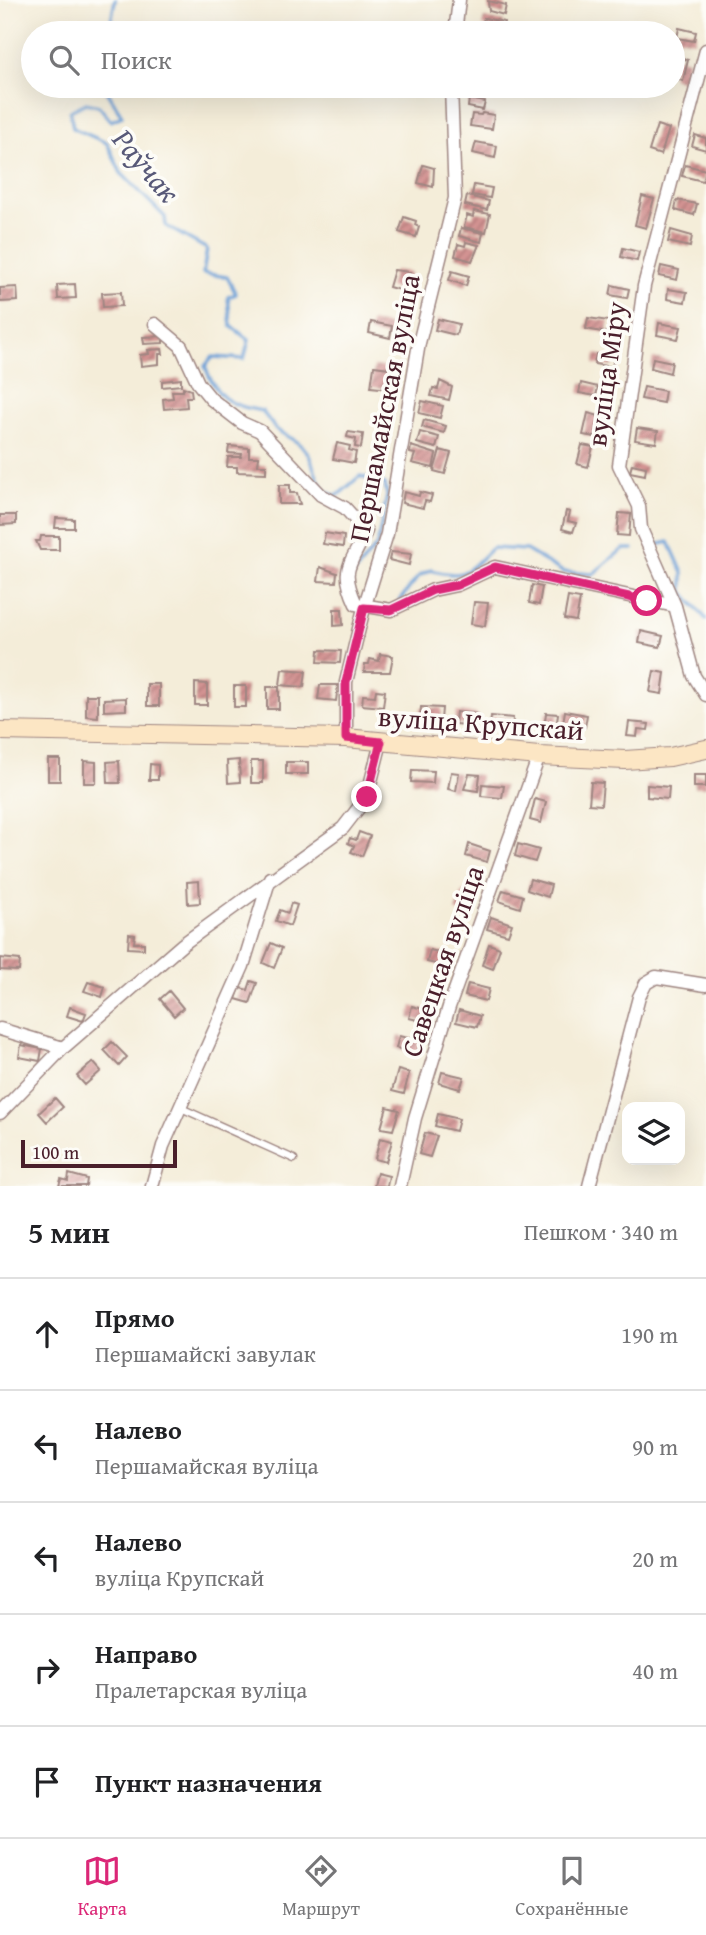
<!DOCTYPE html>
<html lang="ru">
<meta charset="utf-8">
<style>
:root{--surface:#fff;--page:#f6f6f6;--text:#202124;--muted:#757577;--line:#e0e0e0;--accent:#db2777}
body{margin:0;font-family:"Gentium Book Plus",serif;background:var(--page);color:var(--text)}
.controls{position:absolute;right:21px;bottom:21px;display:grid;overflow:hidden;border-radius:14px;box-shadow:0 7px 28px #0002}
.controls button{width:63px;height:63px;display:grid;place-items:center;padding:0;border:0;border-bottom:2px solid var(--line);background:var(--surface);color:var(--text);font:35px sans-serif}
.scale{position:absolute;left:21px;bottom:18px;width:156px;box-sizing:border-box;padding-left:7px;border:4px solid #4a1f2b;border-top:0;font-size:19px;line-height:24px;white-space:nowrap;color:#4a1f2b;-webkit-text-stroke:5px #fdfcf7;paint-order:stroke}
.stop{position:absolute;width:21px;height:21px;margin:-16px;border:5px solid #db2777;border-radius:50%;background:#fff}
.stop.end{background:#db2777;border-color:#fff;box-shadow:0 2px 7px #0008}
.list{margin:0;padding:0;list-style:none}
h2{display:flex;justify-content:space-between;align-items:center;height:91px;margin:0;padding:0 28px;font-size:30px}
h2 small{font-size:23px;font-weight:400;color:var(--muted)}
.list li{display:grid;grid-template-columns:46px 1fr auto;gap:21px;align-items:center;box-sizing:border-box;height:112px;padding:0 28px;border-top:2px solid var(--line)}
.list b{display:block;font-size:26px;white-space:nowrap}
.list p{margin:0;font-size:23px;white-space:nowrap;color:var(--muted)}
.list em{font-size:23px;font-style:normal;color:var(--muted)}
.icon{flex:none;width:38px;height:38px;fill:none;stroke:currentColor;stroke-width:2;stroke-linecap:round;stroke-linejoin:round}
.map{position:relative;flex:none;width:706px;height:1186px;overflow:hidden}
.search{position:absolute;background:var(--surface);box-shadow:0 7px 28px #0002;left:21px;right:21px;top:21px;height:77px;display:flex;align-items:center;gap:18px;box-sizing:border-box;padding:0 24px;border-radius:38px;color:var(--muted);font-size:26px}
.sheet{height:651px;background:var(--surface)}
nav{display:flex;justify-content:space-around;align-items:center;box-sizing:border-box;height:98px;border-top:2px solid var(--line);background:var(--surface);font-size:19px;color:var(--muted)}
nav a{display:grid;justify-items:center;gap:4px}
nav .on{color:var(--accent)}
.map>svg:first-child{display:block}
</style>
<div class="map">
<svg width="706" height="1186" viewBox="0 0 706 1186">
<defs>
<pattern id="building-hatch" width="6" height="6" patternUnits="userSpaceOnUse" patternTransform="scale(1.75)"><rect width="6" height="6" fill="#d39392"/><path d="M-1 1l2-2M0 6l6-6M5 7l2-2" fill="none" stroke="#ad7777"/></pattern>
</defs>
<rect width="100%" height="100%" fill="#fdfcf7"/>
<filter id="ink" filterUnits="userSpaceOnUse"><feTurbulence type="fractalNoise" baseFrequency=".0143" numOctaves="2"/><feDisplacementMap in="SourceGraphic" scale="14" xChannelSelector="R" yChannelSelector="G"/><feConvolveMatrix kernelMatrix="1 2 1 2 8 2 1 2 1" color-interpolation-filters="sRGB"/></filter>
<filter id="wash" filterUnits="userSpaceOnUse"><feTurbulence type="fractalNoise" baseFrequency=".00686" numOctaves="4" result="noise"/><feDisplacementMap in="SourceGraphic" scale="28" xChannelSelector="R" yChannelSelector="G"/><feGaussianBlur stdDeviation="1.57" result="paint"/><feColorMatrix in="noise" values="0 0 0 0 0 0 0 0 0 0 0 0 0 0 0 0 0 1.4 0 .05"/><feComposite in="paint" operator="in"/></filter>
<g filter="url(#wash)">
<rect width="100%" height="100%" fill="#f4edd9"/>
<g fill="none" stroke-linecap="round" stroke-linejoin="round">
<path stroke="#6a9fd6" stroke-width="3.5" d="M 109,33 L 115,0
M 104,86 L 122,116 L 111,121 L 99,106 L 86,103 L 70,111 L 73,128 L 107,143 L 121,173 L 165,217 L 166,226 L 207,249 L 203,273 L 227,277 L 236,294 L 228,297 L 231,326 L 249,340 L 244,359 L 213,357 L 205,366 C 218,400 228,404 262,411 C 266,416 271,424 276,429 C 287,438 298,439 307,452 C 317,467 315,492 337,496 L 360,476 L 385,484 L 387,496 L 377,545 L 352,576
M 656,545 L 669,542 L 683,573 L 683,592 L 706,619
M 399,601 L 419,576 L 431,570 C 467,580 467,571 492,548 L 526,550 L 563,572 L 593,574 L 623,549 L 633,549"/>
</g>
<g id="blocks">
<path fill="url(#building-hatch)" d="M 488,1 L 506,5 L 504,15 L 489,11 Z
M 484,18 L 504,22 L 502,30 L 482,25 Z
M 679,28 L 696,32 L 694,41 L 677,38 Z
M 673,56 L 688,60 L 683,81 L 673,78 Z
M 482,86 L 505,86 L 504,89 L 499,88 L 498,96 L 481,93 Z
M 469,99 L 485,102 L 483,110 L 468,107 Z
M 482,113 L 494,115 L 492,129 L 470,126 L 472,114 L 481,115 Z
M 657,125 L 669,129 L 661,155 L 649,151 Z
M 695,135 L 706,138 L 706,150 L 692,146 Z
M 476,142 L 497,146 L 495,158 L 473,153 Z
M 423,165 L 434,168 L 433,187 L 418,183 Z
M 685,165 L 706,170 L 703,181 L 682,176 Z
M 474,185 L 492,188 L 490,198 L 472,195 Z
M 467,196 L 489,201 L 487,210 L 465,205 Z
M 642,196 L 654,199 L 646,228 L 635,225 Z
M 677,200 L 697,204 L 694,215 L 675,210 Z
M 474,211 L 490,214 L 486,232 L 464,227 L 467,215 L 473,217 Z
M 404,217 L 416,221 L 415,225 L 419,227 L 416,237 L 399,232 Z
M 461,228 L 483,233 L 481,242 L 459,236 Z
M 671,230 L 692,236 L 690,247 L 668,242 Z
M 466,242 L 479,245 L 472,261 L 455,256 L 458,244 L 465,246 Z
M 623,248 L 639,252 L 637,261 L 621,257 Z
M 661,266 L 679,270 L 677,280 L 659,276 Z
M 394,270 L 410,272 L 406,292 L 389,287 Z
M 452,271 L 469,276 L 466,286 L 449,280 Z
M 75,284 L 76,298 L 58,299 L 57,285 Z
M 612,285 L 629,289 L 627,298 L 610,295 Z
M 17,287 L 18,301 L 0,302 L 0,288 Z
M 668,289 L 687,292 L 685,302 L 667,299 Z
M 121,292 L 122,306 L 103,307 L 102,293 Z
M 588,318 L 609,321 L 607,333 L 586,329 Z
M 438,319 L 459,324 L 456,335 L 435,330 Z
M 371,322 L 392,326 L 390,338 L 369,333 Z
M 659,323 L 681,327 L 678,339 L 657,335 Z
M 163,336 L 163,343 L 144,344 L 143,337 Z
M 162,349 L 163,354 L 159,354 L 159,364 L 141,366 L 140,355 L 149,354 L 148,350 Z
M 596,354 L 614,358 L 612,367 L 594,364 Z
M 653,358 L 672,362 L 670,373 L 651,368 Z
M 374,366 L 389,368 L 389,389 L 371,387 Z
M 181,379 L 181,385 L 162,387 L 162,381 Z
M 440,381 L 452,387 L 449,400 L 431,396 L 433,388 L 438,389 Z
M 581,383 L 598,387 L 596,396 L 579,393 Z
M 183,387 L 191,390 L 192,397 L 186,397 L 187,407 L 164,409 L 163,399 L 173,398 L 172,391 L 183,391 Z
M 644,387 L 665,391 L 663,403 L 641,399 Z
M 422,401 L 443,406 L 440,418 L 419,413 Z
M 588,413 L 599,416 L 595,437 L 583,435 Z
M 424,420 L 446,426 L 444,433 L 422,427 Z
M 637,428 L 658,431 L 656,443 L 635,440 Z
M 348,432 L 363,434 L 361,448 L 355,447 L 356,439 L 347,437 Z
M 420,432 L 439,437 L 436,448 L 417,443 Z
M 337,443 L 350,446 L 349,450 L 356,452 L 354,463 L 333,459 Z
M 582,445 L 593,447 L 588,467 L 577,464 Z
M 229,446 L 249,448 L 249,457 L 259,457 L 258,465 L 266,465 L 266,473 L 237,472 L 237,467 L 227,467 L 228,457 L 241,457 L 242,454 L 228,453 Z
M 411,446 L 436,454 L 433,468 L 412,463 L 415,454 L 410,453 Z
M 440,450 L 451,453 L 445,474 L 434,471 Z
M 632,464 L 646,467 L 645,475 L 630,472 Z
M 279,485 L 290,485 L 290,493 L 297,493 L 300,504 L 279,504 Z
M 404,492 L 419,496 L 420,492 L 432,495 L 430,502 L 425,501 L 423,508 L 402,503 Z
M 566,511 L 570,512 L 568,521 L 576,523 L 573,532 L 562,529 Z
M 619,513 L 631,514 L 629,536 L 617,535 Z
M 0,515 L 16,515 L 16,524 L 0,525 Z
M 56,518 L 74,519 L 74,528 L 55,528 Z
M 325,533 L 344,536 L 343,547 L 323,544 Z
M 41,536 L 59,536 L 59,550 L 40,550 L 36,541 L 40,541 Z
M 391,552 L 411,554 L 409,565 L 389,560 Z
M 320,567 L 337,573 L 336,582 L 318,581 Z
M 532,585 L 542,587 L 539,605 L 529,603 Z
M 568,597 L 580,599 L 576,621 L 564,619 Z
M 474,602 L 488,603 L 485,626 L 471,624 Z
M 334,609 L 342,609 L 343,625 L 334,626 Z
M 641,631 L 663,636 L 660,647 L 639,643 Z
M 319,650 L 341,651 L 340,663 L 318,662 Z
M 380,654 L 393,656 L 390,672 L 364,672 L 365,664 L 369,664 L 370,659 L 379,661 Z
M 282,669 L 306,671 L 304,687 L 280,685 Z
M 654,671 L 665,673 L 662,694 L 650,692 Z
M 195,683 L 207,684 L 207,705 L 195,705 Z
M 147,684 L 159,684 L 159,706 L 147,706 Z
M 320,685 L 338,685 L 336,701 L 318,699 Z
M 234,686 L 246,686 L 246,707 L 234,707 Z
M 267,687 L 279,687 L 279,709 L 267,709 Z
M 376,690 L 385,691 L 383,707 L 362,705 L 363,695 L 375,696 Z
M 86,695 L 98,695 L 98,717 L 86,716 Z
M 126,698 L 126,710 L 104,711 L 104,699 Z
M 421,707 L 442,708 L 441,720 L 420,718 Z
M 565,711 L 587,715 L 585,727 L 563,723 Z
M 456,712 L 477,714 L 476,726 L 455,724 Z
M 546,713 L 558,714 L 555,736 L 543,735 Z
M 491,716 L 513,718 L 512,730 L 490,728 Z
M 629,722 L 649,724 L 648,730 L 638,729 L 637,737 L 627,736 Z
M 48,759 L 60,759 L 60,781 L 48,781 Z
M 239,760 L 240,782 L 228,783 L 227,761 Z
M 84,761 L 96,762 L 96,783 L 84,783 Z
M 119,761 L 120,783 L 108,783 L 107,762 Z
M 251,761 L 263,761 L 263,783 L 251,783 Z
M 286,762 L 308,762 L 308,774 L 286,774 Z
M 150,764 L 158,765 L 158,780 L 149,780 Z
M 412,770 L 434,771 L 433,783 L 411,782 Z
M 451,772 L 459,773 L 456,791 L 448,789 Z
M 469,774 L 480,775 L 478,791 L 464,789 Z
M 694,775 L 706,775 L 706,787 L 694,787 Z
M 591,782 L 603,783 L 601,805 L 589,804 Z
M 482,784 L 504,786 L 502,798 L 481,796 Z
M 647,785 L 669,787 L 668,799 L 647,797 Z
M 535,799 L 546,802 L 541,823 L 530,820 Z
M 359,832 L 370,836 L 362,856 L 351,852 L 354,846 L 348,843 L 350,838 L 356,840 Z
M 469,844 L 490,851 L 487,862 L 466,856 Z
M 518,844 L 539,850 L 535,862 L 515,856 Z
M 530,879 L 551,885 L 548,897 L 527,890 Z
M 199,881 L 200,903 L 188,904 L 187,882 Z
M 503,890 L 523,896 L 520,908 L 499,901 Z
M 463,891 L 474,895 L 467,915 L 455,911 Z
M 291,903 L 297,905 L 290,926 L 276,921 L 280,910 L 288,913 Z
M 491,917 L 512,924 L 508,935 L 487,929 Z
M 129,934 L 135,935 L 134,943 L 144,943 L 144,949 L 128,948 Z
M 271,943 L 282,948 L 274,968 L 263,963 Z
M 489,944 L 500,948 L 493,969 L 482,965 Z
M 430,950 L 451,955 L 448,967 L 427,962 Z
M 0,958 L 20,960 L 19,971 L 0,970 Z
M 251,981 L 257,983 L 250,1003 L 236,999 L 240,988 L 248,990 Z
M 88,982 L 105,987 L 102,997 L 84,991 Z
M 468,984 L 489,989 L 486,1001 L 465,996 Z
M 169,991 L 183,1008 L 174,1016 L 160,999 Z
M 412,1006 L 433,1012 L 430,1023 L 409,1018 Z
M 70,1007 L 86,1013 L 83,1021 L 67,1016 Z
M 459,1010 L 480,1016 L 477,1027 L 456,1022 Z
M 399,1036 L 420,1041 L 417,1053 L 396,1048 Z
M 112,1042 L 127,1057 L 119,1066 L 104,1050 Z
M 21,1045 L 42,1049 L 40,1061 L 19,1057 Z
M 93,1062 L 101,1071 L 85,1085 L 77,1076 Z
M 398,1070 L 409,1073 L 404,1094 L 392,1091 Z
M 442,1072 L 464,1077 L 460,1089 L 439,1083 Z
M 55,1098 L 63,1107 L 47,1122 L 39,1113 Z
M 387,1107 L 399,1110 L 393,1130 L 381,1128 Z
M 438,1114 L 459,1119 L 456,1131 L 435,1126 Z
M 425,1133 L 437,1136 L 430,1157 L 419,1154 Z
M 380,1138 L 392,1141 L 386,1162 L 375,1159 Z
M 377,1173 L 389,1176 L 387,1186 L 374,1186 Z
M 69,1174 L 87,1179 L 86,1186 L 59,1186 L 61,1179 L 68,1181 Z"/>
</g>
</g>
<g filter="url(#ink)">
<use href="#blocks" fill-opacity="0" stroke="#9f8682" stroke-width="2"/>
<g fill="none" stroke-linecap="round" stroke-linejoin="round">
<g stroke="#9f8682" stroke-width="9">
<path id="lane" d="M 181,1108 L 294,1159"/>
</g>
<g stroke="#9f8682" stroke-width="15">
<path id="street" d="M 455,33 L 459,0
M 706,50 L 644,286 L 619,465 L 639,506 L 641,529 L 675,606 L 694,676 L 706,695
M 155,324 L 181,346 L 198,383 L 211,399 L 242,423 L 260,431 L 321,495 L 345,508 L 366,531 C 351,566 339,567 356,604 L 391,610 L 433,590 L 457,585 L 495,567 L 675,606
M 346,738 L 346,682 L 364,608 L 387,534 L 419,343 L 455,198 L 451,86
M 0,1029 L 63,1048
M 0,1113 L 63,1048 L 183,944 L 343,828 L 367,797 L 381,742
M 152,1186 L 163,1146 L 243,966 L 270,878
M 400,1186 L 415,1118 L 449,1007 L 539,756
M 589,1186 L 639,997 L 646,983 L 656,977 L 706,985"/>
</g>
<g stroke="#9f8682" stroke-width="20">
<path id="secondary" d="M 0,731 L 346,738 L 539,756 L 625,760 L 670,757 L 706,749"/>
</g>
<use href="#lane" stroke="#fff" stroke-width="6"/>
<use href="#street" stroke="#fff" stroke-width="12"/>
<use href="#secondary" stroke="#fce6c4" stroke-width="18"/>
</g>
</g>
<g fill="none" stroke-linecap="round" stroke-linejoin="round" filter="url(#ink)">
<path stroke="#db2777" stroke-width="9" d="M 367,797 L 381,742 L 346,738 L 346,682 L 364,608 L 391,610 L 433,590 L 457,585 L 495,567 L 647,601"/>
</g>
<g text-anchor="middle" stroke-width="7" stroke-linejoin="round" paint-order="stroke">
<g font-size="28" fill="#4a1f2b" stroke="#fdfcf7">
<text transform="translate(606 374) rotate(-82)" y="10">вуліца Міру</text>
<text transform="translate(384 408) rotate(-79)" y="10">Першамайская вуліца</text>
<text transform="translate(481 723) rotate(4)" y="10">вуліца Крупскай</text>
<text transform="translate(442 961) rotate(-71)" y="10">Савецкая вуліца</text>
</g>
<g font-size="30" font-style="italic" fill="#585978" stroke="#fdfcf7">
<text transform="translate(146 166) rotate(50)" y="10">Раўчак</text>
</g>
</g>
</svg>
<div class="controls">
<button><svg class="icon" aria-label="layers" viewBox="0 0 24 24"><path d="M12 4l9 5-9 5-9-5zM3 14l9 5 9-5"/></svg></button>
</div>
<div class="scale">100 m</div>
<div class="stop" style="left:647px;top:601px"></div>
<div class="stop end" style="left:367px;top:797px"></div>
<div class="search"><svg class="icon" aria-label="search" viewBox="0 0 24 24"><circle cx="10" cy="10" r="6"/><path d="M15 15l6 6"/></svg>Поиск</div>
</div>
<section class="sheet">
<h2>5 мин<small>Пешком · 340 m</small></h2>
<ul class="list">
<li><svg class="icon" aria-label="ahead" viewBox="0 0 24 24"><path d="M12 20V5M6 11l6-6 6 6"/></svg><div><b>Прямо</b><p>Першамайскі завулак</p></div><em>190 m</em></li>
<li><svg class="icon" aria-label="left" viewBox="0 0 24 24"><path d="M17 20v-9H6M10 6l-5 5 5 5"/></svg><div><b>Налево</b><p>Першамайская вуліца</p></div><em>90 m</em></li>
<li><svg class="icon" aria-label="left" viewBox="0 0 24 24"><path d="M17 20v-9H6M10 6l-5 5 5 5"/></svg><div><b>Налево</b><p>вуліца Крупскай</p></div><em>20 m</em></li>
<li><svg class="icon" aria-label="right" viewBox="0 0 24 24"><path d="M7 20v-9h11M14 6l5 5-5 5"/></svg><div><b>Направо</b><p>Пралетарская вуліца</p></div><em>40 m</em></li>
<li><svg class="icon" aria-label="arrive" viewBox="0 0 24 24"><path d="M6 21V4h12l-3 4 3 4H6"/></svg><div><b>Пункт назначения</b></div></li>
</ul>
</section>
<nav>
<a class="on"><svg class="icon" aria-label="map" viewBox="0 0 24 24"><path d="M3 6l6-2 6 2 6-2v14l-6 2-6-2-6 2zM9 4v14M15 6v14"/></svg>Карта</a>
<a><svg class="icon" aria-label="directions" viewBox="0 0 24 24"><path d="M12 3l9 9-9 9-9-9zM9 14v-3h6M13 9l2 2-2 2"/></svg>Маршрут</a>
<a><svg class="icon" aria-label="saved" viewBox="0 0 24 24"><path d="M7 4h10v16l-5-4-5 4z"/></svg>Сохранённые</a>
</nav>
